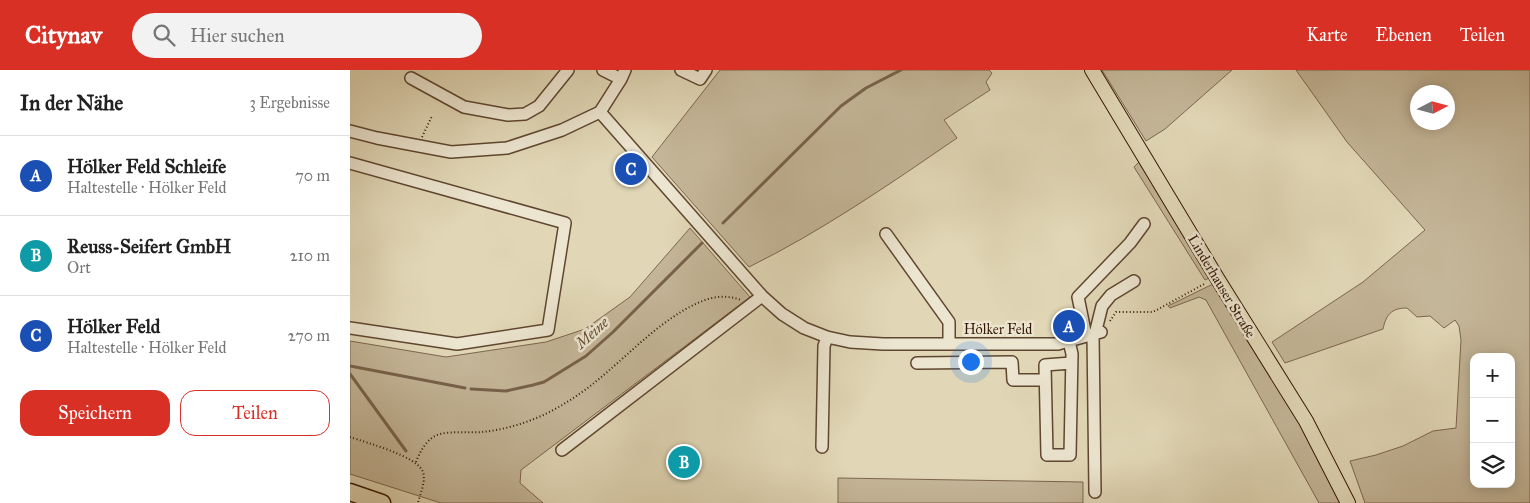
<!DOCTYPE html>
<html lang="de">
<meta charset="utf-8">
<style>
:root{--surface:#fff;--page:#f2f2f2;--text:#222;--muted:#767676;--line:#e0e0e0;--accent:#d93025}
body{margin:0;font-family:"IM FELL Great Primer",serif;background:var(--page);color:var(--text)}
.controls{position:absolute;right:15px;bottom:15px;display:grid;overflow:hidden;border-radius:10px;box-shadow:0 2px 12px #0003}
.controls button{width:45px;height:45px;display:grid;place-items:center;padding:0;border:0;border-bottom:1px solid var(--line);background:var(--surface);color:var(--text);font:25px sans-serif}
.compass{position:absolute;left:1060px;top:15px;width:45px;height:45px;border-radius:50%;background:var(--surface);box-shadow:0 2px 12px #0003;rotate:84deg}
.you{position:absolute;left:620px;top:291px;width:18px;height:18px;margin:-12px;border:4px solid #fff;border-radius:50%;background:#1a73e8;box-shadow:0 0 0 8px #1a73e833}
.badge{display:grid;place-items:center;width:32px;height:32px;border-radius:50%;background:var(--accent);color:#fff;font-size:16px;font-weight:700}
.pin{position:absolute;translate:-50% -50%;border:2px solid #fff;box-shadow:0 1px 5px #0006}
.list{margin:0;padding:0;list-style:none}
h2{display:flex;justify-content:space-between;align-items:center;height:65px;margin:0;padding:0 20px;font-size:21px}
h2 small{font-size:16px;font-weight:400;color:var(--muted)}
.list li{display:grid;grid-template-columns:32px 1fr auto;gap:15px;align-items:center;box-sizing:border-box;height:80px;padding:0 20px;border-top:1px solid var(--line)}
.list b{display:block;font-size:19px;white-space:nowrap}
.list p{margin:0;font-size:16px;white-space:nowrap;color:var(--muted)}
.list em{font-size:16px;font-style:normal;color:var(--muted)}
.actions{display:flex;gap:10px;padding:15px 20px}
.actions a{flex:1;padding:11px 0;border:1px solid var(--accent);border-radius:15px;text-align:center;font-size:18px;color:var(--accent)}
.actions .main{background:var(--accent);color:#fff}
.icon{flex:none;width:28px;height:28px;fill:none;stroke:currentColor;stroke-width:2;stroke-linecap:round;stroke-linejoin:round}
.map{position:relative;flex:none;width:1180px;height:433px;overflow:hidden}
header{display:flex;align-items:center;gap:30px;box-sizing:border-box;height:70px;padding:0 25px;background:var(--accent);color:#fff}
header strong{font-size:24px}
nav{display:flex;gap:28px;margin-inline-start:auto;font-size:18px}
.search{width:350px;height:45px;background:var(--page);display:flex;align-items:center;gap:12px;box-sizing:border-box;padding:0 18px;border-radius:28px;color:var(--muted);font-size:19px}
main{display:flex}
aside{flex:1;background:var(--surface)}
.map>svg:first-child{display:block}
</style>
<header>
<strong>Citynav</strong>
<div class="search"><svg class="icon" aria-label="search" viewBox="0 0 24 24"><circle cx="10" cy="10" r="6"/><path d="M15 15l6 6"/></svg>Hier suchen</div>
<nav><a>Karte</a><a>Ebenen</a><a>Teilen</a></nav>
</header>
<main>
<aside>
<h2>In der Nähe<small>3 Ergebnisse</small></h2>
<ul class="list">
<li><span class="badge" style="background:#1a4fb4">A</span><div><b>Hölker Feld Schleife</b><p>Haltestelle · Hölker Feld</p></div><em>70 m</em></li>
<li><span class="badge" style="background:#0f9aa8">B</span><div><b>Reuss-Seifert GmbH</b><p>Ort</p></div><em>210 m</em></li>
<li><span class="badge" style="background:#1a4fb4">C</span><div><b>Hölker Feld</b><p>Haltestelle · Hölker Feld</p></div><em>270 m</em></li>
</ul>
<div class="actions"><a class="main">Speichern</a><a>Teilen</a></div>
</aside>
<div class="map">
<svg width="1180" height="433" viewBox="0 0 1180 433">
<rect width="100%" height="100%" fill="#e1d7b6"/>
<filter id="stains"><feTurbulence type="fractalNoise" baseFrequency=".004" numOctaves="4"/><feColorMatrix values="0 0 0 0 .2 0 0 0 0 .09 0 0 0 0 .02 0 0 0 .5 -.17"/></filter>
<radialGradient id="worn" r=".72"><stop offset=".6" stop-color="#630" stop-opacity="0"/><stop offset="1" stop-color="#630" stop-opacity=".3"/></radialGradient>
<path fill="#c4b698" stroke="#7c664e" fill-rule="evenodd" d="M 370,0 L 639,0 L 642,3 L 636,12 L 640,20 L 594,50 L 607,68 C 540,114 472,161 399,197 L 302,87 Z
M 752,0 L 882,0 L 815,59 L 796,71 Z
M 946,0 L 1180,0 L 1180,433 L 1015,433 L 1000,391 L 1026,385 L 1053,376 L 1083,361 L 1106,358 L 1111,270 L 1109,256 L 1105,250 L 1094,258 L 1080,246 L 1067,247 L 1057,238 C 1041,238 1036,245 1033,259 L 935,293 L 922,272 L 1013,212 L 1075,160 L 997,72 ZM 1068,22 L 1098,22 L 1098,52 L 1068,52 ZM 1124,287 L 1161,287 L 1161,414 L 1124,414 Z
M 791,90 L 861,207 L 855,210 L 784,97 Z
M 340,158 L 400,227 L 171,400 L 170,413 L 193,433 L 91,433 L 0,404 L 0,271 L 96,287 L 196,272 L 235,259 L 280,227 Z
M 865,213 L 950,354 L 992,433 L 969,433 L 856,230 L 849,227 L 820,238 L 818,236 Z
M 488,408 L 733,412 L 733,433 L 488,433 Z"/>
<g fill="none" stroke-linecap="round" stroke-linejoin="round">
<path stroke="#78624a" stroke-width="3" d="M 373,153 L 491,36 L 516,18 L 551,0
M 0,296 L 115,318
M 0,304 L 56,381
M 121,319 L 156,321 L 183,315 L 194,312 L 236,286 L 263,262 L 352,173"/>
<g stroke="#5f4630" stroke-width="14">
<path id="minor" d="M 253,0 L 271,9
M 331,0 L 350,9 L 356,0
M 61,8 L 114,37 L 158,45 L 175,44 L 189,36 L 218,0
M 250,42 L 412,226 L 432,244 L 454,258 L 477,267 L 500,272 L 533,274 L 708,274 L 751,262
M 0,61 L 27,68 L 101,82 L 157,78 L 212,60 L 250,42 L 271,9 L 275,0
M 0,93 L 215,153 L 198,260 L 107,274 L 0,258
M 536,164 L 599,252 L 599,274
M 743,264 L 745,422
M 745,264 L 752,236 L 761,225 L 784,211
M 736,266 L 728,227 L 780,173 L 794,154
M 719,271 L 722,284 L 720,385 L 697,385 L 695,295 L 721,293
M 567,293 L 662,292 L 663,310 L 695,310
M 472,377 L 474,276 L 477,267
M 212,380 L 412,226"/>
</g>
<g stroke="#341604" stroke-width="16">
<path id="major" d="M 742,0 L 867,208 L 956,351 L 998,433"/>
</g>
<g stroke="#341604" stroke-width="19">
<path id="highway" d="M 0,422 L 32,433"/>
</g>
<path stroke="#341604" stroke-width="2" stroke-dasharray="1 2.5" stroke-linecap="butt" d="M 72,67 L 82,46
M 760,251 L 766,242 L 803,242 L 856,213
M 0,367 C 17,373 67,386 73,402 C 76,412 70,424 68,433
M 66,392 C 70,381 78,367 90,364 C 103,361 118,363 132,362 C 162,359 192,348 217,332 C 264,304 301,253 350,232 C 363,226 378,225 391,230"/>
<use href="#minor" stroke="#ece5d0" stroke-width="11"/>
<use href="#major" stroke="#e1d7b6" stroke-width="14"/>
<use href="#highway" stroke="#e1d7b6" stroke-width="16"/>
</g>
<g text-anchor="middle" stroke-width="5" stroke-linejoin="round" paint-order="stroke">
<g font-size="14" fill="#341604" stroke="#ece5d0">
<text transform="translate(872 216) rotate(59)" y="5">Linderhauser Straße</text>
<text x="648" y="264">Hölker Feld</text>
</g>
<g font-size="15" font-style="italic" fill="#624933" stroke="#ece5d0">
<text transform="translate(242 263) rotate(-42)" y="5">Meine</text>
</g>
</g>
<rect width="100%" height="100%" filter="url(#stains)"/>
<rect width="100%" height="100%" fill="url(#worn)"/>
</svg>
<div class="controls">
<button>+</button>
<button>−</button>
<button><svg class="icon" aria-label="layers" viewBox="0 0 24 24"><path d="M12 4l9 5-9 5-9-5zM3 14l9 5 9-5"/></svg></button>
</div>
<svg class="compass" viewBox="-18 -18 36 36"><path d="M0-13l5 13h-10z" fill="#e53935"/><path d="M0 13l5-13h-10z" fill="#767676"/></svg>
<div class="you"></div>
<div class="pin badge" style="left:719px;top:256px;background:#1a4fb4">A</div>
<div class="pin badge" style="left:334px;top:392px;background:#0f9aa8">B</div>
<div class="pin badge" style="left:281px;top:99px;background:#1a4fb4">C</div>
</div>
</main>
